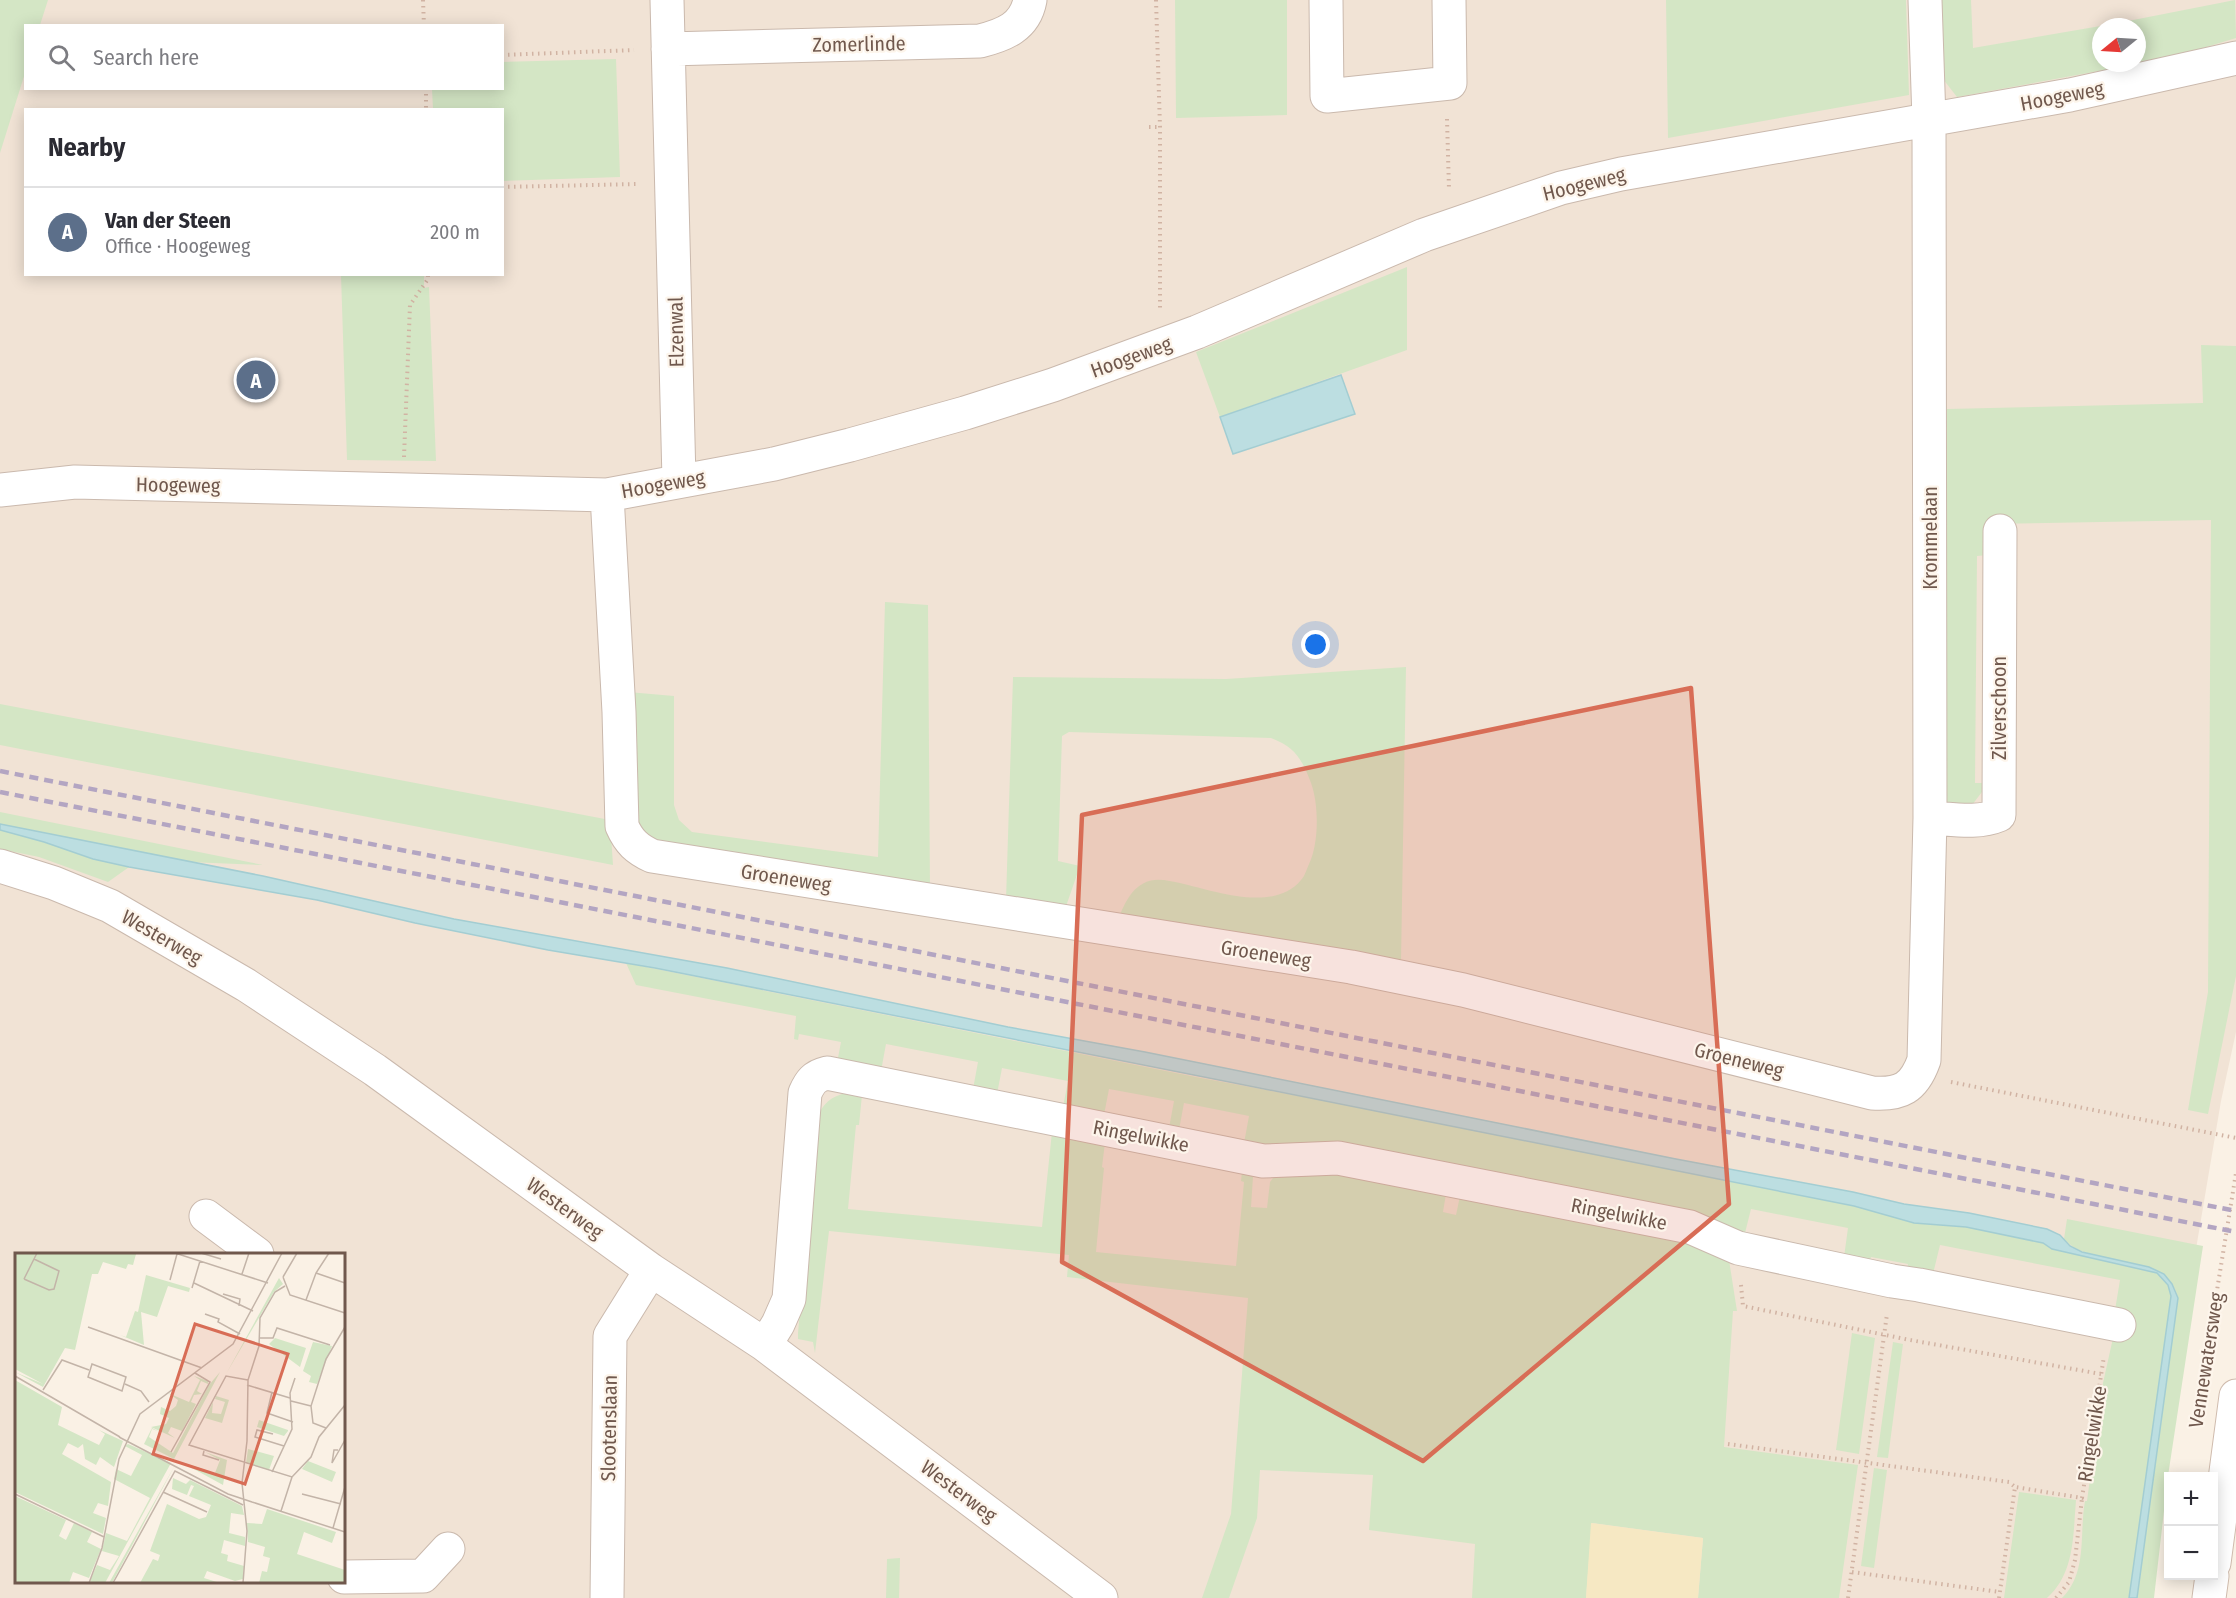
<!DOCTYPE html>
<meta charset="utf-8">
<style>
:root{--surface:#fff;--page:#f7f7f7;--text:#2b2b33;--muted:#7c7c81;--line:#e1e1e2;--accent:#db2777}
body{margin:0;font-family:"Fira Sans Condensed",sans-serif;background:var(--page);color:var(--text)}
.controls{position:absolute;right:18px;bottom:18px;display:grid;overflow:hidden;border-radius:0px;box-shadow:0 3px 15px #0003}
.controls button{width:54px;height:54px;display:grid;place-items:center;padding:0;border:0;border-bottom:2px solid var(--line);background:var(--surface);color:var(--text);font:30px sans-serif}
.compass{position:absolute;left:2092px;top:18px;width:54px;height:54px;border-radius:50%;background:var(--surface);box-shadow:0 3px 15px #0003;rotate:252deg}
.you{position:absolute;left:1316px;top:645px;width:21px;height:21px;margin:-15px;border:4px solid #fff;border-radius:50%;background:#1a73e8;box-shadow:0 0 0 9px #1a73e833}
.badge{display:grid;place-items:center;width:39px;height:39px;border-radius:50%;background:var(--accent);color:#fff;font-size:20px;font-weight:700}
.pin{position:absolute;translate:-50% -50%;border:3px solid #fff;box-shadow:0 2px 6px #0006}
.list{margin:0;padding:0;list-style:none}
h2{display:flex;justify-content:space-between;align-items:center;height:78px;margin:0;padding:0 24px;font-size:26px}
h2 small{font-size:20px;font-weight:400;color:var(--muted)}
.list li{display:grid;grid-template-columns:39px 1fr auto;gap:18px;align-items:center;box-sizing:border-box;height:90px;padding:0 24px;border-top:2px solid var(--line)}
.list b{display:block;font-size:22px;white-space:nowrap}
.list p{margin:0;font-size:20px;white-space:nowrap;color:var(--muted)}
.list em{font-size:20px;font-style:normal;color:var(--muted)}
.icon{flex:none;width:33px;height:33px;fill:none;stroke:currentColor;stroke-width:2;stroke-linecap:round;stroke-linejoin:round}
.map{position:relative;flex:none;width:2236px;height:1598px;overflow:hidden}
.search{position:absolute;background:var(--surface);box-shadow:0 3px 15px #0003;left:24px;top:24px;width:480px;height:66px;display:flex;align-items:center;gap:15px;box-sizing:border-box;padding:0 21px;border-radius:0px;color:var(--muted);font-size:22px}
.panel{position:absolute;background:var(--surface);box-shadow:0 3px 15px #0003;left:24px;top:108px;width:480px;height:168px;border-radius:0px}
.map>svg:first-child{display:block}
</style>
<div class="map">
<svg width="2236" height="1598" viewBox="0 0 2236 1598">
<rect width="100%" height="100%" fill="#faf1e5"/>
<path fill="#f1e3d5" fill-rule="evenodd" d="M 0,0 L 2236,0 L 2236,1032 L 2221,1101 L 2137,1598 L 0,1598 ZM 26,26 L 502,26 L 502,88 L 26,88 ZM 2101,27 L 2137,27 L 2137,63 L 2101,63 ZM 26,110 L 502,110 L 502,274 L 26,274 ZM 16,1254 L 344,1254 L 344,1582 L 16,1582 Z"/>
<path fill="#d4e6c5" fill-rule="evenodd" d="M 0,0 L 48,0 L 40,25 L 26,26 L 25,73 L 0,153 Z
M 1175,0 L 1287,0 L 1287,115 L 1176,118 Z
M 1666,0 L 1906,0 L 1909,95 L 1668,138 Z
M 1937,0 L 1971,0 L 1973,48 L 2118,23 L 2235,0 L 2236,38 L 2170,58 L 1957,97 L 1943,79 ZM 2101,27 L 2137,27 L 2137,63 L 2101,63 Z
M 616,59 L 620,177 L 503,181 L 502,110 L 433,109 L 432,89 L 502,88 L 503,62 Z
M 1407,267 L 1407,350 L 1220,417 L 1196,352 Z
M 341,275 L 424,275 L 424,288 L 429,287 L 436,461 L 347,460 Z
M 2201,345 L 2236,346 L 2236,976 L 2208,1114 L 2188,1110 L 2208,992 L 2211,520 L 1988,524 L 1988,555 L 1977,556 L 1975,783 L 1985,783 L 1985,788 L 1972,805 L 1944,804 L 1942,528 L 1947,525 L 1947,409 L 2203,403 Z
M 885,602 L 928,605 L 930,892 L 655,847 L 628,818 L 628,692 L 674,696 L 674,805 L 679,820 L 692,832 L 878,857 Z
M 1406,667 L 1401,962 L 1118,919 C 1124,905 1130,890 1144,883 C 1155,877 1170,881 1180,883 C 1215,891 1274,913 1301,880 C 1305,876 1307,868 1309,864 C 1319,843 1319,805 1311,783 C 1302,759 1295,747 1271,738 L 1069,732 L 1062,736 L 1058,861 L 1080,866 L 1064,912 L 1006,900 L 1013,677 L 1226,679 Z
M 0,704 L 610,820 L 613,865 L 0,745 Z
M 0,812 L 263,865 L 139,860 L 108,882 L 39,857 L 0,849 Z
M 626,963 L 1201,1078 L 1396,1114 L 1854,1206 L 1914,1223 L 1966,1227 L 2043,1243 L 2052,1249 L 2157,1273 L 2168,1285 L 2171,1296 L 2129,1598 L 2062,1598 C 2088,1572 2079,1534 2085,1501 L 2087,1501 L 2103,1383 L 2113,1338 L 2115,1310 L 2120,1280 L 1940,1245 L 1933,1274 L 1907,1269 L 1908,1264 L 1871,1257 L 1869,1262 L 1844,1257 L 1848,1228 L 1751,1209 L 1744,1237 L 1273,1148 L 1244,1143 L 1249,1116 L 1184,1103 L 1179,1130 L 1169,1128 L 1174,1101 L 1109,1089 L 1104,1115 L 1063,1107 L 1068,1081 L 1002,1068 L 997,1094 L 973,1089 L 978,1062 L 886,1044 L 881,1071 L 837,1063 L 841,1042 L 799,1034 L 798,1040 L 794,1039 L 796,1016 L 636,985 Z
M 847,1093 L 862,1095 L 859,1125 L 856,1125 L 848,1209 L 1042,1227 L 1052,1132 L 1105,1143 L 1102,1167 L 1104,1168 L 1096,1252 L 1236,1266 L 1244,1182 L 1241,1181 L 1242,1171 L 1250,1173 L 1253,1177 L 1251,1207 L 1267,1208 L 1270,1182 L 1273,1178 L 1335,1172 L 1446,1194 L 1443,1212 L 1456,1215 L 1460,1196 L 1684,1239 L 1729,1260 L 1737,1311 L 1733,1311 L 1724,1447 L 1858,1465 L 1839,1598 L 1698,1598 L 1703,1538 L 1592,1523 L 1586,1598 L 1472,1598 L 1475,1544 L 1369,1530 L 1373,1475 L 1260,1470 L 1257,1518 L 1229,1598 L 1202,1598 L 1231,1514 L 1248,1298 L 1067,1277 L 1069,1255 L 829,1231 L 815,1353 L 813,1342 L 798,1339 L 798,1333 L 817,1119 C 822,1104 831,1096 847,1093 Z
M 2067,1219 L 2203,1246 L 2168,1476 L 2154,1598 L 2137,1598 L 2178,1298 C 2177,1294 2175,1289 2173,1285 C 2153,1255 2089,1267 2064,1239 Z
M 1852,1333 L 1875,1338 L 1859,1454 L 1836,1450 Z
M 1893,1342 L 1903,1344 L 1888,1458 L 1877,1457 Z
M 1874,1468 L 1887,1470 L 1874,1568 L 1861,1566 Z
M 2019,1492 L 2076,1500 C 2073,1535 2075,1573 2047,1598 L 2004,1598 Z
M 900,1558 L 899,1598 L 886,1598 L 887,1559 Z"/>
<path fill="#f6e8c3" d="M 1591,1523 L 1703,1538 L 1698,1598 L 1586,1598 Z"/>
<path fill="#bcdee1" stroke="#a3cdd2" stroke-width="1.5" d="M 1341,375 L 1355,414 L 1233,454 L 1220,417 Z
M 0,824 L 263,876 L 454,919 L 727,968 L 1008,1027 L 1145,1052 L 1676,1159 L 1853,1192 L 1904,1204 L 1969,1213 L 2047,1229 L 2060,1235 L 2070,1246 L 2082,1252 L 2149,1267 L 2164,1274 L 2172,1284 L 2178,1298 L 2137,1598 L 2129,1598 L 2171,1296 L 2168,1285 L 2157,1273 L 2052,1249 L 2043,1243 L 1966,1227 L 1914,1223 L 1854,1206 L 655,968 L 548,950 L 415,923 L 317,900 L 129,867 L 93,859 L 44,842 L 0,830 Z"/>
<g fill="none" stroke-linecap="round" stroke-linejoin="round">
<g stroke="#cab9ad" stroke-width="35">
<path id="street" d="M 667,0 L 679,480
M 1326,0 L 1327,96 L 1450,83 L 1449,0
M 668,49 L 980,41 C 1004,35 1025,27 1030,0
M 0,490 L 75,482 L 607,495 L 774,464 L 850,445 L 965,413 L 1053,385 L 1197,332 L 1424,235 L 1561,188 L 1621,174 L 2070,95 L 2236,58
M 607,495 L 619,712 L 622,826 C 629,842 637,849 652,856 L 1351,967 L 1463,990 L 1872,1093 C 1901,1095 1914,1088 1924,1060 L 1930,818 L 1929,120 L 1925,0
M 1930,818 C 1952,819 1978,824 1999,815 L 2000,531
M 0,866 L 54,883 L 110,906 L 246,985 L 375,1070 L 651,1270 L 765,1345 L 1101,1598
M 206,1216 L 257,1254
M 765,1345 L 778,1324 L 789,1299 L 805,1093 C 810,1082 814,1076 827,1073 L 1263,1161 L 1338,1158 L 1690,1227 L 1738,1248 L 1892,1281 L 1919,1285 L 2119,1325
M 344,1577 L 423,1576 L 448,1549
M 607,1598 L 610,1336 L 651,1270"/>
</g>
<g stroke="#cfbbad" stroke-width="35">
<path id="secondary" d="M 2214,1563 L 2236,1396
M 2209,1598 L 2212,1576"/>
</g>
<path stroke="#d1b3a3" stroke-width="4" stroke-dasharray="1.5 4.5" stroke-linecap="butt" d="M 423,0 L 424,26
M 1156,0 L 1160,127 L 1160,309
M 502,55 L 634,50
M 426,88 L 426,110
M 1447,119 L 1449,189
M 1149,127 L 1160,127
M 502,187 L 638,184
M 404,457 L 410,305 L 428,279 L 428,274
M 1951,1082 L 2236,1138
M 1741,1285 L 1743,1306 L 1910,1340 L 2101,1374
M 2202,1383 L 2236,1173
M 1728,1444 L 2009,1482 L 2015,1487
M 1852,1572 L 2000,1592
M 1848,1598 L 1887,1314
M 1999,1598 L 2015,1487 L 2082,1498 L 2104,1356
M 2056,1598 L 2069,1582 L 2075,1560 L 2082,1498"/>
<use href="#street" stroke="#fff" stroke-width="33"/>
<use href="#secondary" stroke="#fff" stroke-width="33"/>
<path stroke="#b3a5c2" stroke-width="4.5" stroke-dasharray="9 6" stroke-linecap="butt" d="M 0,771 L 2236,1211
M 0,792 L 2236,1232"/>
</g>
<path fill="#d86d56" fill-opacity="0.2" stroke="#d86d56" stroke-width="4.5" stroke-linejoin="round" d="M 1691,688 L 1729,1204 L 1423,1461 L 1062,1262 L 1082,815 Z"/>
<g text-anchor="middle" stroke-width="4.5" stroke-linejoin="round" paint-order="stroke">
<g font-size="20" fill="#70584d" stroke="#fdf5eb">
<text transform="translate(859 44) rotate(-1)" y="7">Zomerlinde</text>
<text transform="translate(2062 96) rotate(-11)" y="7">Hoogeweg</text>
<text transform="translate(1584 184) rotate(-14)" y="7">Hoogeweg</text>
<text transform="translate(676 332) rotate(-91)" y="7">Elzenwal</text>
<text transform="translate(1131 357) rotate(-20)" y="7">Hoogeweg</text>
<text transform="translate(663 484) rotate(-10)" y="7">Hoogeweg</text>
<text transform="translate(178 485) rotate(1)" y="7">Hoogeweg</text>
<text transform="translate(1930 538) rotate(-90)" y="7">Krommelaan</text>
<text transform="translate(1999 708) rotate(-90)" y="7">Zilverschoon</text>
<text transform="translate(786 878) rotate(9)" y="7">Groeneweg</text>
<text transform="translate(162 937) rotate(30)" y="7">Westerweg</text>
<text transform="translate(1266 954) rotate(9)" y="7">Groeneweg</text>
<text transform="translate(1739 1060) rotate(14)" y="7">Groeneweg</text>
<text transform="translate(1141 1136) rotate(11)" y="7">Ringelwikke</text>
<text transform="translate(565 1208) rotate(36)" y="7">Westerweg</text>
<text transform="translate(1619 1214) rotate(11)" y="7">Ringelwikke</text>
<text transform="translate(2206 1360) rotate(-81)" y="7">Vennewatersweg</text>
<text transform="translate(609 1428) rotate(-89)" y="7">Slootenslaan</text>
<text transform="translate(2092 1434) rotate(-81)" y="7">Ringelwikke</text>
<text transform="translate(959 1491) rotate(37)" y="7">Westerweg</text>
</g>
</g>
<g transform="translate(15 1253)">
<rect width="330" height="330" fill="#faf1e5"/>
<path d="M 0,0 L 121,1 L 118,12 L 113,11 L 111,16 L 88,9 L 83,21 L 77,21 L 60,97 L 50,95 L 28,134 L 0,119 L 28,131 L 0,116 ZM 131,22 L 175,35 L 174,39 L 153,33 L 142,64 L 126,59 L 129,92 L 105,82 L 111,84 L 120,58 L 123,59 ZM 264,25 L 268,31 L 259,39 L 211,121 ZM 260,85 L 291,95 L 285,114 L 254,91 ZM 298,89 L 317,93 L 302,131 L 294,129 L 296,123 L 288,118 ZM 205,119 L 159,206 L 129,191 L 137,175 L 143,178 L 137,176 L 134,184 L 158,200 L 194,132 ZM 179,123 L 193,128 L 193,131 L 186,128 L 182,138 L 187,141 L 179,142 L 176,149 L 181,151 L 167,178 L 156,174 L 153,180 L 160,185 L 136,174 L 151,171 L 154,165 L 145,161 L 146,154 L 155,158 L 161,153 L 163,147 L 153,140 L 174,149 L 185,127 ZM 0,127 L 47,154 L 43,172 L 84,192 L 90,181 L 84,177 L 108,188 L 99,214 L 85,204 L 81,212 L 70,206 L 68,191 L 63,195 L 53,190 L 47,201 L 96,229 L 93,253 L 83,250 L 78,260 L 91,265 L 88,281 L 0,239 ZM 201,143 L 214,147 L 207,170 L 190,165 L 198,149 L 197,160 L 206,161 L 210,149 L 200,146 ZM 244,167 L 273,177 L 273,178 L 269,183 L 242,174 ZM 113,191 L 156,210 L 90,330 L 74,330 L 82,312 L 95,317 L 104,303 L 87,298 L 91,280 L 112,288 L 135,245 L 99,226 L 101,216 L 116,223 L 127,202 L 110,193 ZM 233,196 L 259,203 L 254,217 L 231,210 ZM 190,199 L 212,207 L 208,232 L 166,209 L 200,220 L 205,207 ZM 293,208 L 321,219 L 317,229 L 287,216 ZM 160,212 L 97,330 L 94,330 ZM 158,225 L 171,231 L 175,227 L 227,253 L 229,262 L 216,260 L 214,280 L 230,284 L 230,293 L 209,287 L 206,300 L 213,302 L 212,308 L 229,313 L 228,326 L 220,328 L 192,318 L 189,325 L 205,330 L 125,330 L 138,306 L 143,308 L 145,302 L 135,298 L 152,251 L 184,266 L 191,264 L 196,252 L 174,243 L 179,233 L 176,232 L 172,242 L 157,236 ZM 0,243 L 51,267 L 44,283 L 51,287 L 59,270 L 77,279 L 72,289 L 86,296 L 74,325 L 58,319 L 54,330 L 0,330 ZM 252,256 L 321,279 L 317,290 L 289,279 L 282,301 L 330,317 L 330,330 L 244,330 L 247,318 L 252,319 L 255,305 L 248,303 L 250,294 L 233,289 L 232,270 L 247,271 Z" fill="#d4e6c5"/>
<path fill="none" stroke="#c3b4a8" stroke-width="1.5" d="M 160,0 L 253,30M 186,0 L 206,6M 301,20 L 330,30M 227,21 L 234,0M 268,24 L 275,42 L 330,60M 268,24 L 282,0M 9,26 L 34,37 L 39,36 L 44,18 L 19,6M 9,26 L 22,0M 155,27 L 162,1M 179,30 L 238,58M 177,35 L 185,8M 208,41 L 225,46 L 224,53M 291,47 L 301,20 L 314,0M 190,61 L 204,66 L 203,69 L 225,81M 73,74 L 187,115M 245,85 L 258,85 L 262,75 L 315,92M 77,111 L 111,124 L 107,138 L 73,124 ZM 0,123 L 105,184M 233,127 L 211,123 L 174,192 L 277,224 L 296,204 L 304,184 L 330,152M 110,131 L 126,138 L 134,149M 232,132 L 275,145M 28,137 L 47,107 L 74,117M 257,139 L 252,160 L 278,169M 276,148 L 296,153M 311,175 L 298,170 L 296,153 L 311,106 L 330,74M 258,181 L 242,177 L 240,184 L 269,193M 104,184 L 213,241 L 237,249M 323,197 L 319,197 L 317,210 L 330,187M 189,198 L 188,202 L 204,207M 156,199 L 195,129 L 180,120M 257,219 L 277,176 L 275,140 L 280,125M 148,239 L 192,259M 0,241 L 89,284M 287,241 L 326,251M 237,249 L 330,279M 266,258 L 277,224M 318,275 L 330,234M 74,330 L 87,295 L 104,206 L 125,161 L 218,91 L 267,0M 98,330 L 160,218 L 228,252M 228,330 L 232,278 L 227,230 L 232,188 L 233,127 L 244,93 L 245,65 L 260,39 L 270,33"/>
<path fill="#d86d56" fill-opacity="0.15" stroke="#d86d56" stroke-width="3" d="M 180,71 L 273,101 L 230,231 L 138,201 Z"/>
<rect width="330" height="330" fill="none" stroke="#70584d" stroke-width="3"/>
</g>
</svg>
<div class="controls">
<button>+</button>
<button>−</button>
</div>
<svg class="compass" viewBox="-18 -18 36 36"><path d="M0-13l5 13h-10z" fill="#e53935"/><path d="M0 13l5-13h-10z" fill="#7c7c81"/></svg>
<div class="you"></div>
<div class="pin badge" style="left:256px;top:380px;background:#5c6f8a">A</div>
<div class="search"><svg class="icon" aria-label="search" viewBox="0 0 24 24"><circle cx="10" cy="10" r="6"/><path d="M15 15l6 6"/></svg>Search here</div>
<section class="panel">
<h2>Nearby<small></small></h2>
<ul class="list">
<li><span class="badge" style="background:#5c6f8a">A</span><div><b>Van der Steen</b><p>Office · Hoogeweg</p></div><em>200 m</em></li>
</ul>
</section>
</div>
